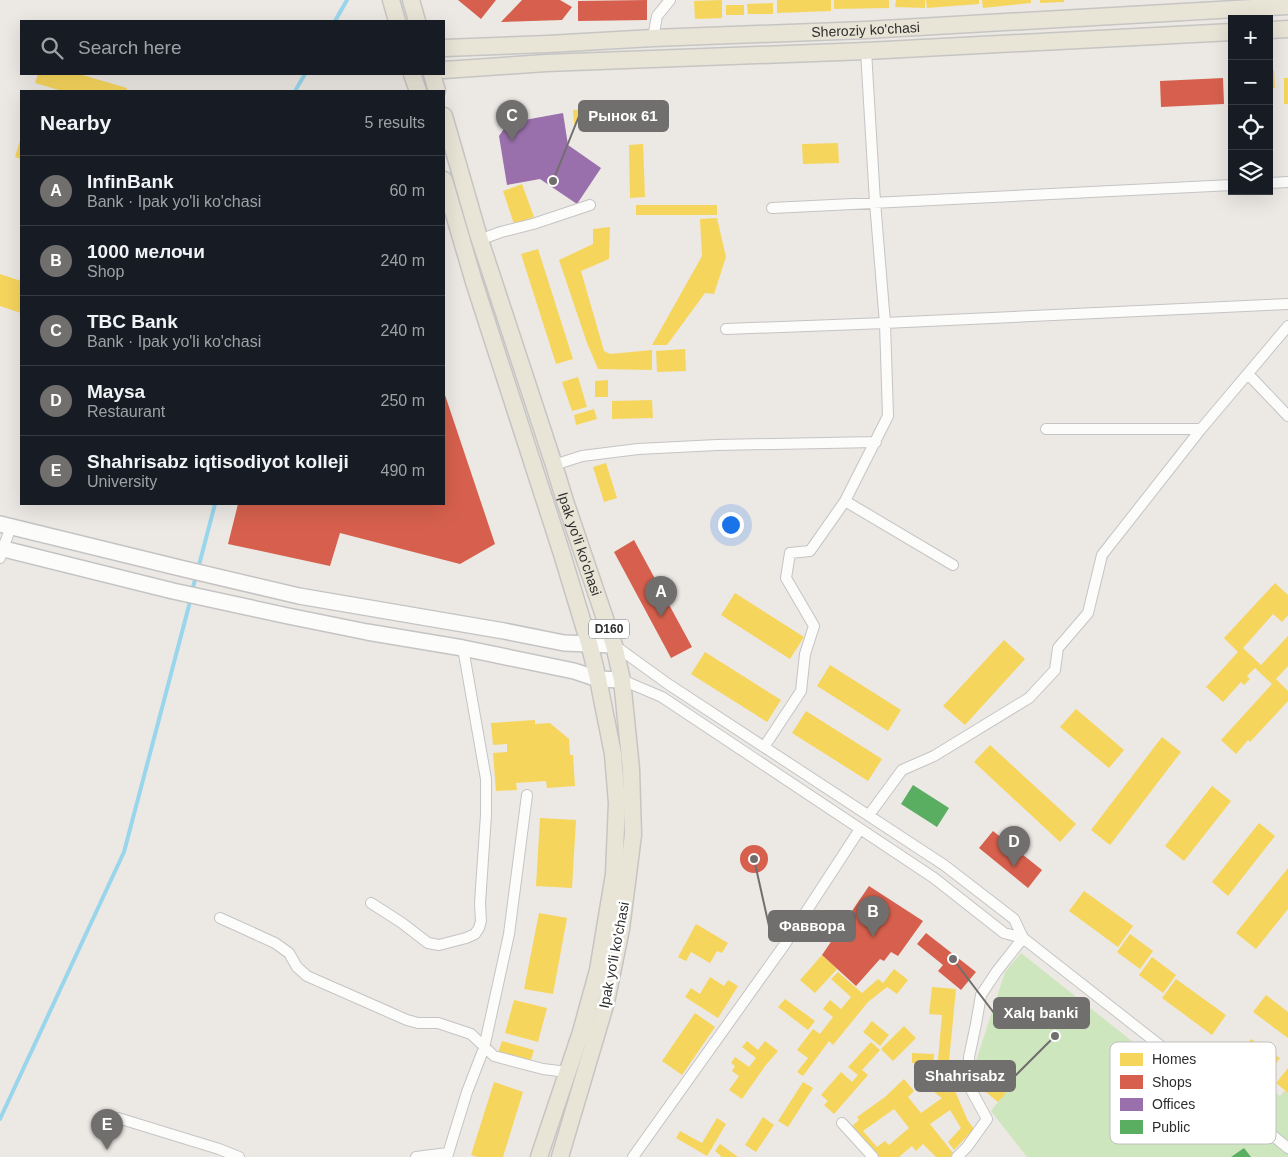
<!DOCTYPE html>
<meta charset="utf-8">
<style>
:root{--surface:#171b24;--page:#242831;--text:#f1f3f6;--muted:#9ea1a6;--line:#363941;--accent:#706f6e}
body{margin:0;font-family:Helvetica,sans-serif;background:var(--page);color:var(--text)}
.controls{position:absolute;right:15px;top:15px;display:grid;overflow:hidden;border-radius:0px;box-shadow:0 5px 20px #0002}
.controls button{width:45px;height:45px;display:grid;place-items:center;padding:0;border:0;border-bottom:1px solid var(--line);background:var(--surface);color:var(--text);font:25px sans-serif}
.you{position:absolute;left:730px;top:524px;width:18px;height:18px;margin:-12px;border:4px solid #fff;border-radius:50%;background:#1a73e8;box-shadow:0 0 0 8px #1a73e833}
.badge{display:grid;place-items:center;width:32px;height:32px;border-radius:50%;background:var(--accent);color:#fff;font-size:16px;font-weight:700}
.pin{position:absolute;translate:-50% -41px;filter:drop-shadow(0 1px 2px #0008)}
.pin::after{content:'';position:absolute;top:26px;width:18px;height:15px;background:inherit;clip-path:polygon(0 0,100% 0,50% 100%)}
.list{margin:0;padding:0;list-style:none}
h2{display:flex;justify-content:space-between;align-items:center;height:65px;margin:0;padding:0 20px;font-size:21px}
h2 small{font-size:16px;font-weight:400;color:var(--muted)}
.list li{display:grid;grid-template-columns:32px 1fr auto;gap:15px;align-items:center;box-sizing:border-box;height:70px;padding:0 20px;border-top:1px solid var(--line)}
.list b{display:block;font-size:19px;white-space:nowrap}
.list p{margin:0;font-size:16px;white-space:nowrap;color:var(--muted)}
.list em{font-size:16px;font-style:normal;color:var(--muted)}
.icon{flex:none;width:28px;height:28px;fill:none;stroke:currentColor;stroke-width:2;stroke-linecap:round;stroke-linejoin:round}
.map{position:relative;flex:none;width:1288px;height:1157px;overflow:hidden}
.search{position:absolute;background:var(--surface);box-shadow:0 5px 20px #0002;left:20px;top:20px;width:425px;height:55px;display:flex;align-items:center;gap:12px;box-sizing:border-box;padding:0 18px;border-radius:0px;color:var(--muted);font-size:19px}
.panel{position:absolute;background:var(--surface);box-shadow:0 5px 20px #0002;left:20px;top:90px;width:425px;height:415px;border-radius:0px}
.map>svg:first-child{display:block}
</style>
<div class="map">
<svg width="1288" height="1157" viewBox="0 0 1288 1157">
<rect width="100%" height="100%" fill="#ece8e4"/>
<path fill="#cee6be" d="M 1021,953 L 1216,1108 L 1246,1070 L 1280,1096 L 1288,1087 L 1288,1157 L 1027,1157 L 991,1111 L 1006,1092 L 974,1067 L 1005,972 Z"/>
<path fill="#f6d55c" fill-rule="evenodd" d="M 722,0 L 722,18 L 695,19 L 694,1 Z
M 777,0 L 831,0 L 831,11 L 777,13 Z
M 834,0 L 889,0 L 889,8 L 834,9 Z
M 896,0 L 925,0 L 925,8 L 895,7 Z
M 926,0 L 979,0 L 979,4 L 927,8 Z
M 982,0 L 1031,0 L 1031,3 L 983,8 Z
M 1040,0 L 1064,0 L 1064,2 L 1040,3 Z
M 773,3 L 773,14 L 748,14 L 747,4 Z
M 726,5 L 744,5 L 744,15 L 726,15 Z
M 1274,70 L 1275,88 L 1269,88 L 1269,71 Z
M 38,74 L 79,74 L 127,88 L 126,91 L 62,91 L 35,83 Z
M 1284,78 L 1288,78 L 1288,104 L 1284,104 Z
M 602,109 L 602,122 L 574,124 L 573,110 Z
M 21,137 L 21,159 L 15,157 Z
M 838,143 L 839,163 L 803,164 L 802,144 Z
M 643,144 L 645,197 L 630,198 L 629,145 Z
M 522,184 L 534,217 L 514,224 L 503,191 Z
M 636,205 L 717,205 L 717,215 L 636,215 Z
M 717,218 L 726,257 L 714,294 L 705,293 L 667,345 L 652,345 L 702,256 L 700,219 Z
M 610,227 L 609,259 L 581,271 L 604,351 L 610,354 L 652,350 L 652,370 L 598,369 L 587,343 L 559,260 L 593,244 L 593,229 Z
M 538,249 L 573,359 L 556,364 L 521,254 Z
M 0,274 L 21,281 L 21,313 L 0,306 Z
M 685,349 L 686,371 L 657,372 L 656,351 Z
M 578,377 L 587,407 L 572,411 L 562,382 Z
M 608,380 L 608,397 L 595,397 L 595,381 Z
M 652,400 L 653,418 L 612,419 L 612,401 Z
M 594,409 L 597,419 L 576,425 L 574,415 Z
M 606,463 L 617,498 L 604,502 L 593,467 Z
M 1275,583 L 1288,595 L 1288,615 L 1282,622 L 1273,614 L 1243,648 L 1261,665 L 1288,636 L 1288,666 L 1276,679 L 1288,691 L 1288,701 L 1250,742 L 1248,740 L 1236,754 L 1221,740 L 1272,684 L 1255,668 L 1247,676 L 1250,679 L 1244,685 L 1241,682 L 1223,702 L 1206,687 L 1238,652 L 1224,638 Z
M 735,593 L 804,637 L 790,659 L 721,615 Z
M 1004,640 L 1025,659 L 965,725 L 943,706 Z
M 705,652 L 781,700 L 767,722 L 691,674 Z
M 830,665 L 901,710 L 888,731 L 817,686 Z
M 1076,709 L 1124,750 L 1109,768 L 1060,727 Z
M 806,711 L 882,759 L 868,781 L 792,733 Z
M 535,720 L 535,724 L 550,723 L 569,739 L 570,755 L 573,755 L 575,786 L 547,788 L 546,781 L 516,783 L 517,790 L 496,791 L 493,753 L 507,752 L 507,744 L 493,745 L 491,723 Z
M 1162,737 L 1181,752 L 1110,845 L 1091,830 Z
M 990,745 L 1076,824 L 1060,842 L 974,762 Z
M 1212,786 L 1231,801 L 1184,861 L 1165,846 Z
M 540,818 L 576,820 L 572,888 L 536,886 Z
M 1259,823 L 1275,836 L 1228,896 L 1212,882 Z
M 1288,868 L 1288,909 L 1256,949 L 1236,933 Z
M 1084,891 L 1133,926 L 1118,947 L 1069,911 Z
M 539,913 L 567,918 L 553,994 L 524,989 Z
M 696,924 L 728,943 L 722,953 L 717,951 L 710,963 L 691,952 L 686,961 L 678,957 Z
M 1130,934 L 1153,951 L 1140,969 L 1117,952 Z
M 822,955 L 837,969 L 815,993 L 800,980 Z
M 1152,957 L 1176,975 L 1163,993 L 1139,975 Z
M 894,969 L 908,980 L 897,994 L 887,987 L 868,1002 L 833,1045 L 829,1041 L 803,1076 L 797,1072 L 808,1058 L 797,1050 L 813,1029 L 820,1034 L 833,1017 L 823,1009 L 830,1000 L 841,1009 L 851,997 L 831,979 L 838,972 L 862,993 L 878,979 L 883,983 Z
M 710,977 L 724,986 L 728,980 L 738,986 L 718,1018 L 685,997 L 691,988 L 700,994 Z
M 1176,979 L 1226,1015 L 1212,1035 L 1162,998 Z
M 932,987 L 956,989 L 949,1061 L 953,1061 L 952,1084 L 968,1121 L 974,1129 L 954,1150 L 948,1142 L 961,1128 L 950,1110 L 930,1124 L 953,1153 L 950,1157 L 936,1157 L 923,1144 L 916,1151 L 912,1146 L 899,1157 L 878,1157 L 851,1127 L 859,1120 L 857,1117 L 885,1097 L 904,1079 L 914,1091 L 908,1097 L 921,1113 L 942,1098 L 926,1086 L 933,1078 L 945,1087 L 941,1080 L 943,1060 L 938,1060 L 942,1015 L 929,1014 ZM 894,1109 L 909,1128 L 889,1145 L 885,1141 L 877,1147 L 863,1131 Z
M 1266,995 L 1288,1012 L 1288,1038 L 1253,1012 Z
M 785,999 L 815,1021 L 808,1030 L 778,1007 Z
M 514,1000 L 547,1008 L 538,1042 L 505,1033 Z
M 695,1013 L 715,1027 L 682,1075 L 662,1061 Z
M 872,1021 L 889,1035 L 880,1046 L 863,1032 Z
M 904,1026 L 916,1038 L 893,1061 L 881,1049 Z
M 1251,1039 L 1280,1058 L 1266,1078 L 1237,1058 Z
M 502,1041 L 534,1050 L 530,1063 L 498,1053 Z
M 747,1041 L 758,1050 L 765,1041 L 778,1051 L 765,1066 L 742,1099 L 729,1090 L 739,1076 L 732,1071 L 735,1066 L 731,1063 L 735,1057 L 749,1067 L 756,1058 L 742,1047 Z
M 871,1042 L 880,1050 L 862,1070 L 868,1075 L 834,1114 L 824,1105 L 828,1101 L 821,1095 L 841,1072 L 852,1082 L 858,1075 L 848,1067 Z
M 912,1053 L 934,1054 L 933,1064 L 912,1063 Z
M 1288,1068 L 1288,1093 L 1276,1083 Z
M 983,1074 L 1006,1093 L 998,1102 L 975,1083 Z
M 494,1082 L 523,1092 L 503,1157 L 478,1157 L 471,1155 Z
M 803,1082 L 813,1088 L 788,1127 L 778,1121 Z
M 763,1117 L 774,1125 L 756,1152 L 745,1145 Z
M 717,1118 L 726,1124 L 707,1156 L 676,1138 L 680,1131 L 702,1143 Z
M 720,1144 L 738,1157 L 722,1157 L 715,1151 Z"/>
<path fill="#d6604d" d="M 458,0 L 496,0 L 481,19 Z
M 522,0 L 560,0 L 572,7 L 562,20 L 501,22 Z
M 647,0 L 647,20 L 578,21 L 578,1 Z
M 1223,78 L 1224,104 L 1161,107 L 1160,81 Z
M 444,392 L 495,544 L 460,564 L 340,533 L 330,566 L 228,544 L 238,504 L 444,504 Z
M 634,540 L 692,647 L 671,658 L 614,552 Z
M 993,831 L 1042,870 L 1028,888 L 979,848 Z
M740 859a14 14 0 1 1 28 0a14 14 0 1 1-28 0Z
M 869,886 L 923,921 L 898,956 L 891,952 L 884,961 L 880,959 L 856,986 L 822,955 Z
M 926,933 L 976,972 L 961,990 L 938,971 L 943,965 L 917,944 Z"/>
<path fill="#9970ab" d="M 563,113 L 568,145 L 601,168 L 577,204 L 540,179 L 507,185 L 499,136 L 508,123 Z"/>
<path fill="#5aae61" d="M 913,785 L 949,808 L 937,827 L 901,804 Z
M 1244,1148 L 1251,1157 L 1231,1157 Z"/>
<g fill="none" stroke-linecap="round" stroke-linejoin="round">
<path stroke="#99d6ec" stroke-width="4" d="M 335,21 L 347,0
M 295,91 L 305,74
M 198,569 L 215,504
M 192,591 L 196,576
M 0,1119 L 124,852 L 191,598"/>
<g stroke="#c5c4c5" stroke-width="12">
<path id="minor" d="M 653,38 L 657,16 L 670,0
M 1269,183 L 1288,182
M 772,208 L 1232,185
M 479,240 L 501,232 L 533,224 L 590,205
M 726,329 L 885,323 L 1288,304
M 1248,374 L 1288,416
M 1046,429 L 1201,429
M 554,465 L 582,456 L 638,449 L 717,445 L 876,442
M 845,501 L 953,565
M 0,558 L 11,526
M 614,645 L 668,684 L 944,865 L 1014,919 L 1023,938
M 622,680 L 662,697 L 934,878 L 1004,933 L 1023,938 L 1213,1087 L 1288,1148
M 764,747 L 801,691 L 805,654 L 814,626 L 786,578 L 790,553 L 810,551 L 845,501 L 888,416 L 885,323 L 875,202 L 866,51
M 869,815 L 902,770 L 934,756 L 1029,698 L 1055,670 L 1058,648 L 1088,613 L 1102,555 L 1201,429 L 1288,326
M 371,903 L 402,923 L 428,943 L 439,945 L 466,938 L 475,934 L 479,928 L 481,921 L 480,903 L 486,815 L 486,779 L 463,648
M 220,918 L 275,943 L 289,953 L 297,967 L 307,976 L 407,1020 L 418,1023 L 438,1023 L 471,1034 L 494,1056 L 543,1069 L 567,1072
M 118,1118 L 219,1149 L 239,1157
M 842,1123 L 873,1157
M 416,1157 L 448,1153
M 447,1157 L 467,1092 L 484,1048 L 509,934 L 527,795
M 633,1157 L 785,944 L 860,829
M 957,1157 L 967,1147 L 987,1119 L 969,1086 L 969,1057 L 976,1024 L 981,995 L 997,971 L 1023,938"/>
</g>
<g stroke="#c5c4c5" stroke-width="18">
<path id="secondary" d="M 0,524 L 180,568 L 299,596 L 504,631 L 564,643 L 614,645
M 0,548 L 173,591 L 288,616 L 367,632 L 463,648 L 574,671 L 598,679 L 622,680"/>
</g>
<g stroke="#c6c5c4" stroke-width="19">
<g id="primary">
<path d="M 391,0 L 397,21"/>
<path d="M 411,0 L 417,21"/>
<path d="M 1269,30 L 1288,29"/>
<path id="s1" d="M 444,48 L 548,44 L 653,38 L 866,30 L 1288,6"/>
<path d="M 444,70 L 546,63 L 866,51 L 1232,32"/>
<path d="M 412,74 L 418,91"/>
<path d="M 432,74 L 437,91"/>
<path id="s2" d="M 444,116 L 478,234 L 554,465 L 565,501 L 614,645 L 622,680 L 631,769 L 633,835 L 621,929 L 606,1002 L 560,1157"/>
<path d="M 444,180 L 474,282 L 562,554 L 589,643 L 598,679 L 613,754 L 617,803 L 614,874 L 598,970 L 581,1032 L 539,1157"/>
</g>
</g>
<use href="#minor" stroke="#fcfcfb" stroke-width="10"/>
<use href="#secondary" stroke="#fcfcfb" stroke-width="15"/>
<use href="#primary" stroke="#e8e4d6" stroke-width="16"/>
</g>
<g text-anchor="middle" stroke-width="5" stroke-linejoin="round" paint-order="stroke">
<rect fill="#fff" stroke="#6d6d6d" stroke-width="1" x="589" y="619.5" width="40" height="19" rx="4"/>
<g font-size="12" font-weight="bold" fill="#2e2e2e">
<text x="609" y="633">D160</text>
</g>
<g font-size="14" fill="#2e2e2e" stroke="#fff">
<text dy="5" stroke="none"><textPath href="#s1" startOffset="422">Sheroziy ko'chasi</textPath></text>
<text dy="5" stroke="none"><textPath href="#s2" startOffset="449">Ipak yo'li ko'chasi</textPath></text>
<text transform="translate(614 955) rotate(-79)" y="5">Ipak yo'li ko'chasi</text>
</g>
</g>
<rect x="1110" y="1042" width="166" height="102" rx="8" fill="#fff" stroke="#c0c0c0" stroke-width="1"/>
<rect x="1120" y="1053" width="23" height="13" fill="#f6d55c"/>
<rect x="1120" y="1075" width="23" height="14" fill="#d6604d"/>
<rect x="1120" y="1098" width="23" height="13" fill="#9970ab"/>
<rect x="1120" y="1120" width="23" height="14" fill="#5aae61"/>
<g font-size="14" fill="#2e2e2e">
<text x="1152" y="1064">Homes</text>
<text x="1152" y="1087">Shops</text>
<text x="1152" y="1109">Offices</text>
<text x="1152" y="1132">Public</text>
</g>
<path fill="none" stroke="#706f6e" stroke-width="2" d="M553 181L579 116M754 859L769 926M953 959L994 1013M1055 1036L1015 1076"/>
<g fill="#706f6e" stroke="#fff" stroke-width="2">
<circle cx="553" cy="181" r="5"/>
<circle cx="754" cy="859" r="5"/>
<circle cx="953" cy="959" r="5"/>
<circle cx="1055" cy="1036" r="5"/>
</g>
<g fill="#706f6e" stroke="#706f6e" stroke-width="2">
<rect x="579" y="101" width="89" height="30" rx="5"/>
<rect x="769" y="911" width="86" height="30" rx="5"/>
<rect x="994" y="998" width="95" height="30" rx="5"/>
<rect x="915" y="1061" width="100" height="30" rx="5"/>
</g>
<g font-size="15" text-anchor="middle" font-weight="bold" fill="#fff">
<text x="623" y="121">Рынок 61</text>
<text x="812" y="931">Фаввора</text>
<text x="1041" y="1018">Xalq banki</text>
<text x="965" y="1081">Shahrisabz</text>
</g>
</svg>
<div class="controls">
<button>+</button>
<button>−</button>
<button><svg class="icon" aria-label="locate" viewBox="0 0 24 24"><circle cx="12" cy="12" r="6"/><path d="M12 2v4M12 18v4M2 12h4M18 12h4"/></svg></button>
<button><svg class="icon" aria-label="layers" viewBox="0 0 24 24"><path d="M12 4l9 5-9 5-9-5zM3 14l9 5 9-5"/></svg></button>
</div>
<div class="you"></div>
<div class="pin badge" style="left:661px;top:617px">A</div>
<div class="pin badge" style="left:873px;top:937px">B</div>
<div class="pin badge" style="left:512px;top:141px">C</div>
<div class="pin badge" style="left:1014px;top:867px">D</div>
<div class="pin badge" style="left:107px;top:1150px">E</div>
<div class="search"><svg class="icon" aria-label="search" viewBox="0 0 24 24"><circle cx="10" cy="10" r="6"/><path d="M15 15l6 6"/></svg>Search here</div>
<section class="panel">
<h2>Nearby<small>5 results</small></h2>
<ul class="list">
<li><span class="badge">A</span><div><b>InfinBank</b><p>Bank · Ipak yo'li ko'chasi</p></div><em>60 m</em></li>
<li><span class="badge">B</span><div><b>1000 мелочи</b><p>Shop</p></div><em>240 m</em></li>
<li><span class="badge">C</span><div><b>TBC Bank</b><p>Bank · Ipak yo'li ko'chasi</p></div><em>240 m</em></li>
<li><span class="badge">D</span><div><b>Maysa</b><p>Restaurant</p></div><em>250 m</em></li>
<li><span class="badge">E</span><div><b>Shahrisabz iqtisodiyot kolleji</b><p>University</p></div><em>490 m</em></li>
</ul>
</section>
</div>
